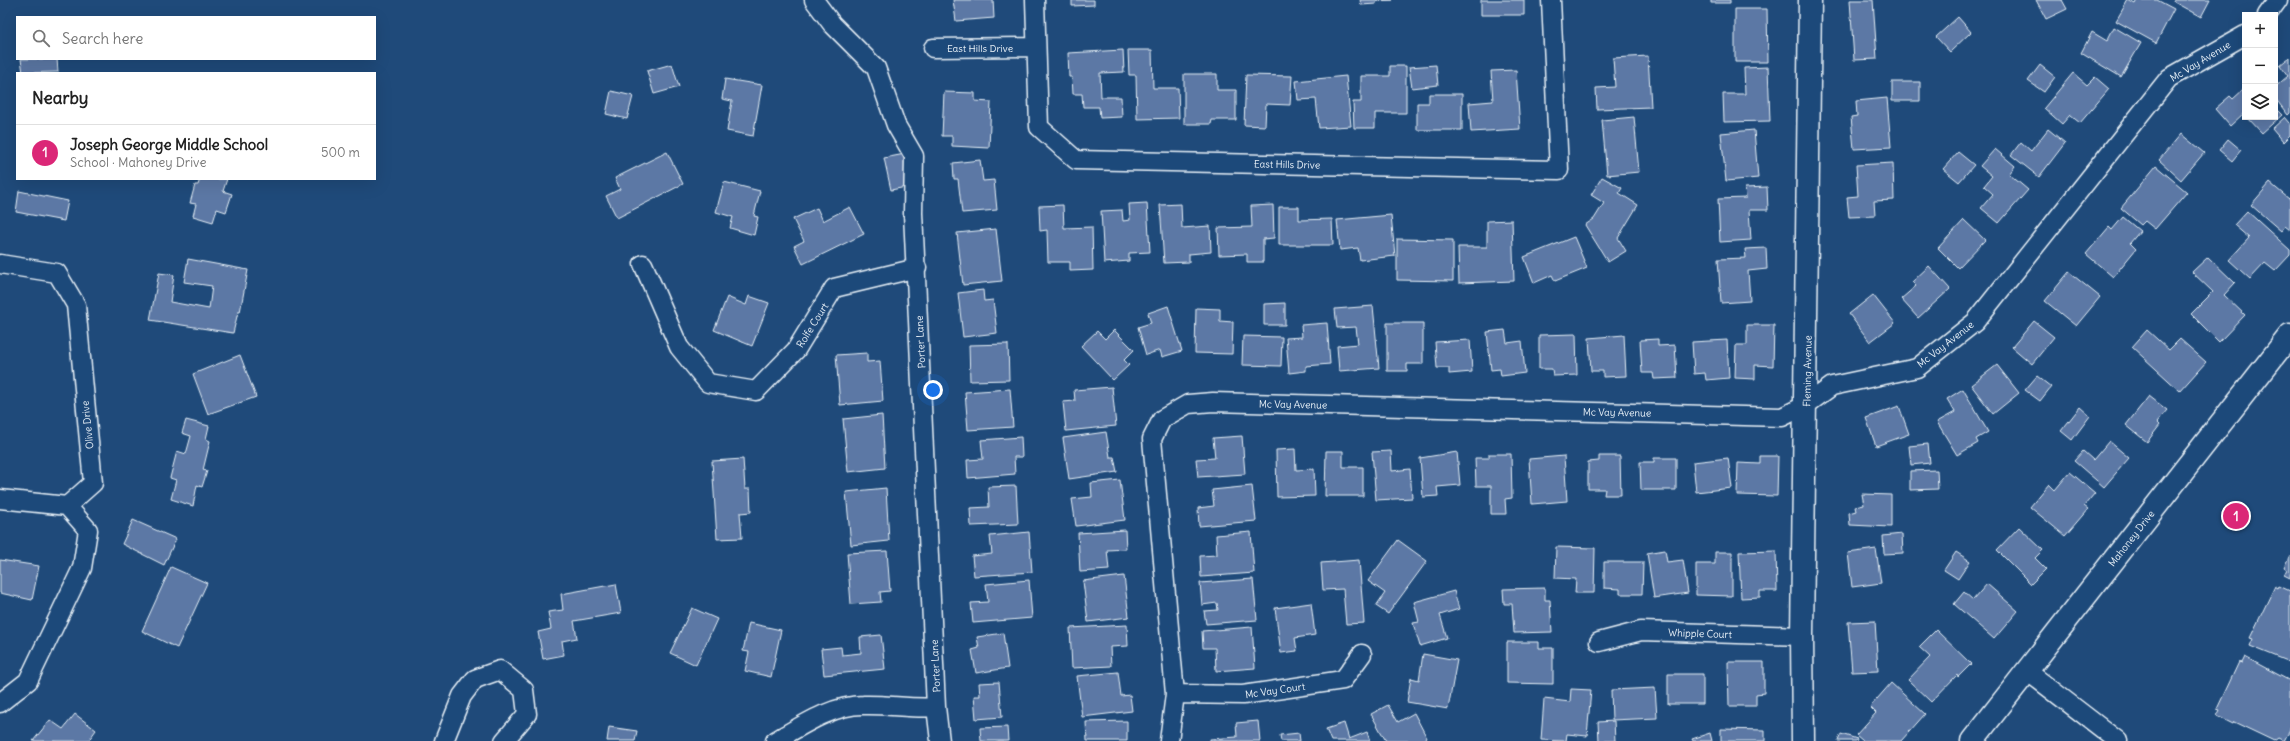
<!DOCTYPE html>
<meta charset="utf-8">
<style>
:root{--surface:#fff;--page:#f2f2f2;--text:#222;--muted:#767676;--line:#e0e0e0;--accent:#db2777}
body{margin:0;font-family:Delius,sans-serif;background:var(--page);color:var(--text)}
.controls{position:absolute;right:12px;top:12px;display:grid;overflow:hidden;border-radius:0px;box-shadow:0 4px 16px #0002}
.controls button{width:36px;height:36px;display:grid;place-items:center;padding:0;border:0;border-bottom:1px solid var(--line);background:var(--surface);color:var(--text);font:20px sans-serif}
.you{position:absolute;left:933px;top:390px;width:14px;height:14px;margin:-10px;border:3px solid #fff;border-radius:50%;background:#1a73e8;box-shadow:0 0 0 6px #1a73e833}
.badge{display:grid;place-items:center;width:26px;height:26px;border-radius:50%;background:var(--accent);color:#fff;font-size:13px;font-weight:700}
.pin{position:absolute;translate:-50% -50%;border:2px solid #fff;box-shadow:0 1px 4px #0006}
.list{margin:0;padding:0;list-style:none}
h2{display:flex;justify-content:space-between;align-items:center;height:52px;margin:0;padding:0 16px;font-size:17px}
h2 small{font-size:13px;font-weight:400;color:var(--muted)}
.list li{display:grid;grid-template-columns:26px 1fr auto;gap:12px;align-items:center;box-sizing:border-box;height:56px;padding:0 16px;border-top:1px solid var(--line)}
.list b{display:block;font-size:15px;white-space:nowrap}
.list p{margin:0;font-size:13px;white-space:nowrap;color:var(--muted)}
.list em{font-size:13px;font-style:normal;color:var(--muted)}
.icon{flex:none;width:22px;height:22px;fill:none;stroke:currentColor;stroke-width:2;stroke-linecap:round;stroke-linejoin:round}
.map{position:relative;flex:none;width:2290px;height:741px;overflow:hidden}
.search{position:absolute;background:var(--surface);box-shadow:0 4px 16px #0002;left:16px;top:16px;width:360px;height:44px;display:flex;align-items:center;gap:10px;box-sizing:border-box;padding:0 14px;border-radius:0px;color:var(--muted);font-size:15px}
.panel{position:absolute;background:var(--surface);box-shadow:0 4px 16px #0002;left:16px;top:72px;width:360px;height:108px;border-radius:0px}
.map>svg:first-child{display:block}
</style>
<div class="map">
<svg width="2290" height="741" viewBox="0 0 2290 741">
<rect width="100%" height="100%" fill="#1f4a7a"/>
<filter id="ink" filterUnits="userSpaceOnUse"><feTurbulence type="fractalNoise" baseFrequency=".025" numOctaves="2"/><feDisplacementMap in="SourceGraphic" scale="8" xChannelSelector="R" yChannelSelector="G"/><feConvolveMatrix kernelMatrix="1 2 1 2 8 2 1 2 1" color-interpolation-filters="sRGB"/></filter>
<g filter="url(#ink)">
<path fill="#5b78a5" stroke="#e8f1f8" d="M 953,0 L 993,0 L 994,18 L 956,21 Z
M 1072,0 L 1094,0 L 1094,5 L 1072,6 Z
M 1360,0 L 1393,0 L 1376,1 L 1376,4 L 1361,5 Z
M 1481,0 L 1524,0 L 1524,15 L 1481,15 Z
M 1711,0 L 1730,0 L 1730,3 L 1711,3 Z
M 1850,0 L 1873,0 L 1877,59 L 1854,60 Z
M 2036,0 L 2062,0 L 2067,9 L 2046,19 Z
M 2128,0 L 2135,4 L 2137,0 L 2157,0 L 2174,9 L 2156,43 L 2116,21 Z
M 2175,0 L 2210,0 L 2201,17 L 2174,2 Z
M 1735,9 L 1767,9 L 1768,62 L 1735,62 Z
M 1958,17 L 1971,32 L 1950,52 L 1936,37 Z
M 2114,27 L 2141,43 L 2121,77 L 2081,53 L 2092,32 L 2107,41 Z
M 1123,50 L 1124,72 L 1100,73 L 1101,97 L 1121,97 L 1122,117 L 1100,118 L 1099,107 L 1083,107 L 1082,94 L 1073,94 L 1072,77 L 1069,77 L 1068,53 Z
M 1128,50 L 1152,50 L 1153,88 L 1178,88 L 1179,118 L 1137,119 L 1136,75 L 1129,75 Z
M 1648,56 L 1651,107 L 1597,109 L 1596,88 L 1615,87 L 1613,58 Z
M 2290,57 L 2290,113 L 2288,115 L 2275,98 L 2275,87 L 2288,76 L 2280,65 Z
M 21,59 L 57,59 L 58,72 L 23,73 Z
M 672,64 L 679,87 L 654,94 L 647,71 Z
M 1436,65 L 1438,85 L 1412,88 L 1409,67 Z
M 2040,65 L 2055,77 L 2044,92 L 2028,81 Z
M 1390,66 L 1406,66 L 1406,113 L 1375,113 L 1375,128 L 1354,128 L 1353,102 L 1361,102 L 1361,76 L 1390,76 Z
M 1768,67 L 1770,121 L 1724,122 L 1723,94 L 1745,94 L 1744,68 Z
M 1516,70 L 1520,129 L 1471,132 L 1469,103 L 1493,101 L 1491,71 Z
M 2073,73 L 2087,85 L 2095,77 L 2109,89 L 2080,123 L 2070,115 L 2062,124 L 2044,108 Z
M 1184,74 L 1217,74 L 1217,90 L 1236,90 L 1236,120 L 1212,120 L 1211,124 L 1184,124 Z
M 1246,75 L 1292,76 L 1290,105 L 1266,104 L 1265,126 L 1244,125 Z
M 1346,76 L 1351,126 L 1319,128 L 1316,99 L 1298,100 L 1296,81 Z
M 725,79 L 762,85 L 753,136 L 727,131 L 732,101 L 722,99 Z
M 1892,82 L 1920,82 L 1920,101 L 1892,101 Z
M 2245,88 L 2245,115 L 2244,113 L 2230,126 L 2215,109 L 2230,96 L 2233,99 Z
M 611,91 L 633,96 L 627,119 L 606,114 Z
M 944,92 L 975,93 L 975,101 L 991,102 L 989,148 L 952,146 L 952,136 L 942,136 Z
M 1429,94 L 1462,94 L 1462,130 L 1417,130 L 1417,103 L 1429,103 Z
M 1887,98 L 1891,147 L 1854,149 L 1851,117 L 1857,116 L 1856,101 Z
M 2275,108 L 2282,115 L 2262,133 L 2247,117 L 2275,117 Z
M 1634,117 L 1639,172 L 1607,175 L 1602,120 Z
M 2285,117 L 2290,123 L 2290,135 L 2283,142 L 2272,129 Z
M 2048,129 L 2065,143 L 2039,177 L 2011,155 L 2021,142 L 2031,151 Z
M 1754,130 L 1758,178 L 1726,181 L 1721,133 Z
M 2181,134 L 2204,153 L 2181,180 L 2159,160 Z
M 2228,139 L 2241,150 L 2232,161 L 2219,150 Z
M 1995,149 L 2015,166 L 2009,174 L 2028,190 L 1999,223 L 1981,208 L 1993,194 L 1984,186 L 1992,176 L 1980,166 Z
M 667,152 L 683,184 L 617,218 L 606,196 L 620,189 L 615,178 Z
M 1958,152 L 1974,165 L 1959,182 L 1943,169 Z
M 905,154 L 911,186 L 891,190 L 884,158 Z
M 980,160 L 983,181 L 994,180 L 997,210 L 962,213 L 958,179 L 954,179 L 953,163 Z
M 1893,163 L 1894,200 L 1874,201 L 1875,216 L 1849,217 L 1847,197 L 1858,196 L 1856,165 Z
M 2156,166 L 2187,192 L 2155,229 L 2145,221 L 2141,225 L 2121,208 Z
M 1602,177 L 1622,188 L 1619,193 L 1638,205 L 1618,238 L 1626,251 L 1608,262 L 1585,225 L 1594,219 L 1604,203 L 1591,195 Z
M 200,179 L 227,179 L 223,191 L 232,194 L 226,212 L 217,209 L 213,222 L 193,216 L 196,204 L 190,203 L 195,185 L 198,185 Z
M 724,182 L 760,191 L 754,216 L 758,217 L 754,235 L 730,228 L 733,217 L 716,212 Z
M 2270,183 L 2289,199 L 2290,198 L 2290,230 L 2285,226 L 2281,231 L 2251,205 Z
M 1767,187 L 1768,210 L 1749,210 L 1751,240 L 1720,242 L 1718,199 L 1746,198 L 1745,188 Z
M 19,191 L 68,201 L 64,221 L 16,212 Z
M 1147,203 L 1150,252 L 1129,253 L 1129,261 L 1104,263 L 1101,211 L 1122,210 L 1123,221 L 1130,220 L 1129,204 Z
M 1181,204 L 1182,228 L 1210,226 L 1211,252 L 1189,254 L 1189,262 L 1164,263 L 1160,205 Z
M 1063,205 L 1064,228 L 1092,227 L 1093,270 L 1070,271 L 1070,262 L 1048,262 L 1047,230 L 1040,231 L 1039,206 Z
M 1273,205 L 1274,238 L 1263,239 L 1263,262 L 1247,262 L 1247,254 L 1219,255 L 1218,228 L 1252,227 L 1251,206 Z
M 850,207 L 864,234 L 803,264 L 794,246 L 804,241 L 793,219 L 817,208 L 823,221 Z
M 1279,207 L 1299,207 L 1299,220 L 1332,219 L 1333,245 L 1279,245 Z
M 2247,211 L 2290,250 L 2290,255 L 2275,271 L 2265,263 L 2250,279 L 2229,260 L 2249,238 L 2234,225 Z
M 1391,215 L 1395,256 L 1360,260 L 1358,248 L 1340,250 L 1337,220 Z
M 2123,217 L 2140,231 L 2130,243 L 2136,249 L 2113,277 L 2086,254 L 2109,227 L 2112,230 Z
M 1512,220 L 1514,281 L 1459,283 L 1458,247 L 1487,247 L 1487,221 Z
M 1964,220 L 1985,240 L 1958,268 L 1938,248 Z
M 996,229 L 1002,281 L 963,285 L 957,233 Z
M 1574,237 L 1587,268 L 1555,281 L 1552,275 L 1534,283 L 1524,257 Z
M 1397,239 L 1453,240 L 1453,281 L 1397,280 Z
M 1766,248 L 1767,269 L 1748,271 L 1750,301 L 1721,303 L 1718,259 L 1746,258 L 1745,249 Z
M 2208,257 L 2235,283 L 2224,295 L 2245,315 L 2219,342 L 2191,314 L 2213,292 L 2192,272 Z
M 188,259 L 248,270 L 240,312 L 238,312 L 233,333 L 150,320 L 159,273 L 174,275 L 170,302 L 209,309 L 212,286 L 184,282 Z
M 1929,266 L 1950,289 L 1918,318 L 1901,299 L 1916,286 L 1912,282 Z
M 2069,272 L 2100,297 L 2076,326 L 2045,301 Z
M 983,290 L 984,301 L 993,300 L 997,333 L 963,337 L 958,293 Z
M 1873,295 L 1895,323 L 1870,342 L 1849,314 Z
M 749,296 L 769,303 L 752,346 L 714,330 L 727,297 L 746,305 Z
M 1285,303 L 1285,325 L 1264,325 L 1264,304 Z
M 1168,306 L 1182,351 L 1162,357 L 1160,350 L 1146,355 L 1138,327 L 1151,323 L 1148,313 Z
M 1373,306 L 1379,368 L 1339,371 L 1337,346 L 1358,344 L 1356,327 L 1337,328 L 1335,309 Z
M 1196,308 L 1220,309 L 1220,321 L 1233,322 L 1232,354 L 1195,353 Z
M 2034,321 L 2054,337 L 2032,364 L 2012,347 Z
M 1327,323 L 1330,364 L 1306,366 L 1306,371 L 1289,373 L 1286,338 L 1302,337 L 1301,325 Z
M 1387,323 L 1423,323 L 1423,364 L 1407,364 L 1407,371 L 1387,371 Z
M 1747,325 L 1774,325 L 1773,366 L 1755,365 L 1755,379 L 1735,378 L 1736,345 L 1747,345 Z
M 1114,330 L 1134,350 L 1124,360 L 1129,365 L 1113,380 L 1081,346 L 1097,331 L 1105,339 Z
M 1505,330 L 1507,343 L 1522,341 L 1525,373 L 1501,376 L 1500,369 L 1491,370 L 1487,332 Z
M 2147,330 L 2169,350 L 2180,339 L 2206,362 L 2180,391 L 2132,347 Z
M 1576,334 L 1577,375 L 1553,376 L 1552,369 L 1539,369 L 1539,335 Z
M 1624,335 L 1626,376 L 1603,377 L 1603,371 L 1591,371 L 1589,338 Z
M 1243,336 L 1282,337 L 1281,366 L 1242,365 Z
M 1658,339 L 1658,346 L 1675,345 L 1677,378 L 1654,379 L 1653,373 L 1642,373 L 1640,340 Z
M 1470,340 L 1472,372 L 1449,374 L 1449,368 L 1437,368 L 1435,342 Z
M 1727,340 L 1729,378 L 1706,380 L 1705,373 L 1694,374 L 1692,342 Z
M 1008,344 L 1009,380 L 970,381 L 969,345 Z
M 867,353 L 867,362 L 880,361 L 883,401 L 840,405 L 836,355 Z
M 240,355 L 256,397 L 208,414 L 193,374 Z
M 1997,365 L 2019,393 L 1993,414 L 1971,385 Z
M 2037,376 L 2051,387 L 2040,401 L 2025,390 Z
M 1112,387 L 1116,426 L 1066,431 L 1063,402 L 1075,401 L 1074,390 Z
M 1010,389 L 1013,427 L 968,430 L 965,392 Z
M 1963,389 L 1988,432 L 1976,439 L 1978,443 L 1957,455 L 1937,422 L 1955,412 L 1947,399 Z
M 2149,396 L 2167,410 L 2157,422 L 2160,425 L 2147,442 L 2126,425 Z
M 1899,406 L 1909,434 L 1876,446 L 1866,418 Z
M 2080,407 L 2090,416 L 2072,440 L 2061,431 Z
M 882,415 L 885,468 L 848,472 L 843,419 Z
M 186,420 L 209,426 L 206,439 L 210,441 L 203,470 L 207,471 L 202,487 L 197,485 L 193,506 L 171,499 L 176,480 L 170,478 L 177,451 L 186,454 L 191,436 L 182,433 Z
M 1106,432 L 1110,457 L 1114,457 L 1117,472 L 1069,479 L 1063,438 Z
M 1242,436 L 1245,474 L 1198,477 L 1196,459 L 1215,458 L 1213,438 Z
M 1021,437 L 1022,457 L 1014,457 L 1015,474 L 968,478 L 967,460 L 983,459 L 981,440 Z
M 2109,441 L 2129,458 L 2104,487 L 2074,461 L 2083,451 L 2093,460 Z
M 1928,444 L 1930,463 L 1911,465 L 1909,446 Z
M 1295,449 L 1296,470 L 1314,469 L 1315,496 L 1277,497 L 1276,450 Z
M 1326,451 L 1343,451 L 1343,467 L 1363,467 L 1363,496 L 1325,496 Z
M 1391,451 L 1392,471 L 1410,469 L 1412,498 L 1376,500 L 1372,452 Z
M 1457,452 L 1460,485 L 1437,487 L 1438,496 L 1423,497 L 1420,458 Z
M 1489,454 L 1511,454 L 1512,498 L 1505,499 L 1506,514 L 1491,514 L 1491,486 L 1476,486 L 1475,458 L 1489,458 Z
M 1564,456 L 1567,501 L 1532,504 L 1529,459 Z
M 1599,456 L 1620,456 L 1621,495 L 1604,495 L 1605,489 L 1588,489 L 1588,462 L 1599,461 Z
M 1760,456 L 1778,456 L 1777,496 L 1737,495 L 1738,463 L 1760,464 Z
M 1654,458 L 1676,458 L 1676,490 L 1641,490 L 1640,462 L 1654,462 Z
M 1728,458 L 1732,488 L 1696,492 L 1693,462 Z
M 743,459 L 745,489 L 750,489 L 751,512 L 740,513 L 742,538 L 717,539 L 712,461 Z
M 1937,470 L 1938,489 L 1910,490 L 1910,471 Z
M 2070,472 L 2095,493 L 2084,506 L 2088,509 L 2065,536 L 2030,507 L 2049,484 L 2055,490 Z
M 1120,480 L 1125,520 L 1076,526 L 1072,499 L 1092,497 L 1091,483 Z
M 1016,486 L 1018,524 L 971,526 L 970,508 L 989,507 L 988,487 Z
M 1252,486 L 1256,521 L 1199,526 L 1198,508 L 1214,506 L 1212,490 Z
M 886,488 L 889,541 L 851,545 L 846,492 Z
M 1862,494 L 1891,495 L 1891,527 L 1850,525 L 1849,513 L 1856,511 L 1855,507 L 1864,505 Z
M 133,520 L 176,539 L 164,565 L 122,544 Z
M 2019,527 L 2043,550 L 2035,558 L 2046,569 L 2031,584 L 1997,550 Z
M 1125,530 L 1126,549 L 1107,550 L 1109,570 L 1080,572 L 1078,533 Z
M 1029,532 L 1032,572 L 974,576 L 972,556 L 992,554 L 990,536 Z
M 1251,532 L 1254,573 L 1201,577 L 1200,556 L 1217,555 L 1216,535 Z
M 1902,534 L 1903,553 L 1884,554 L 1883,536 Z
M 1398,540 L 1427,561 L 1388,614 L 1376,606 L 1385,593 L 1368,581 Z
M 1556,547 L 1595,548 L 1594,593 L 1575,593 L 1576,579 L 1555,578 Z
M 1876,549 L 1881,583 L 1852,587 L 1848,553 Z
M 1665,550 L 1667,562 L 1683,560 L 1688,593 L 1654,598 L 1647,553 Z
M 887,551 L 890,591 L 880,592 L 881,602 L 851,604 L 847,553 Z
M 1776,551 L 1777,591 L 1760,591 L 1760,597 L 1741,598 L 1739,552 Z
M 1715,552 L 1732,552 L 1732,596 L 1696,595 L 1696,564 L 1715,564 Z
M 1956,552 L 1970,561 L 1958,579 L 1944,570 Z
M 2290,555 L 2290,578 L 2284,575 L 2287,569 L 2284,567 Z
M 0,560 L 39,566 L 32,600 L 0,593 Z
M 1359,560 L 1364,623 L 1346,624 L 1343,589 L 1323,590 L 1321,563 Z
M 1604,562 L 1643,562 L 1642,594 L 1620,594 L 1620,589 L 1604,588 Z
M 171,567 L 207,583 L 177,648 L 142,631 Z
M 1124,576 L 1129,617 L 1088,622 L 1083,581 Z
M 1253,579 L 1257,620 L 1206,624 L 1204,611 L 1218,610 L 1217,603 L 1202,605 L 1200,583 Z
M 1029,580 L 1032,618 L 973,623 L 971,603 L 988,602 L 986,584 Z
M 616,584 L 621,613 L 574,621 L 577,638 L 562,641 L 564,655 L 543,659 L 538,632 L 551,629 L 548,612 L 563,610 L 561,594 Z
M 1987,584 L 2018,611 L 1994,639 L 1954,604 L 1964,592 L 1973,600 Z
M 2275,586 L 2278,588 L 2279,586 L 2290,591 L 2290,662 L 2250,646 L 2253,639 L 2250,638 Z
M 1545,588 L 1545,600 L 1550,600 L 1552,632 L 1514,633 L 1512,604 L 1504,604 L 1503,589 Z
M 1454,591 L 1459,609 L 1440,615 L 1447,638 L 1420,646 L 1413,623 L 1419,622 L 1414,602 Z
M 1311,603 L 1315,635 L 1295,638 L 1297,651 L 1281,653 L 1275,608 Z
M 692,608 L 717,619 L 696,665 L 670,653 Z
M 1875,621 L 1878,671 L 1852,672 L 1848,622 Z
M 749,623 L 781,630 L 771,677 L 745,671 L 749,652 L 743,651 Z
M 1127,625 L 1128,646 L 1110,647 L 1111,666 L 1072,668 L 1070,628 Z
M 1252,627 L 1255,668 L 1216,671 L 1215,648 L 1203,648 L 1202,631 Z
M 1936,630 L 1971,664 L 1958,677 L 1957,675 L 1931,702 L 1908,680 L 1930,657 L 1919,647 Z
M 1003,633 L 1008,668 L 976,673 L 972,650 L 979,648 L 977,637 Z
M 881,635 L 885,669 L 824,675 L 821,649 L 841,647 L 842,655 L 861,653 L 860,637 Z
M 1507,642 L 1539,642 L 1539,648 L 1553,648 L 1553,684 L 1507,683 Z
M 1423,654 L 1457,660 L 1448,709 L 1407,702 L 1411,678 L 1419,680 Z
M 2245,657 L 2290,681 L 2290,729 L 2284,741 L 2278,738 L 2274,741 L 2234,722 L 2233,724 L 2217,716 L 2220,710 L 2217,709 L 2239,662 L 2242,663 Z
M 1728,662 L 1764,662 L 1764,693 L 1756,694 L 1756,706 L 1729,706 Z
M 1118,672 L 1121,696 L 1130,695 L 1132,711 L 1082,717 L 1077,676 Z
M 1668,674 L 1703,674 L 1703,704 L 1668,704 Z
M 999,682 L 1002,717 L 976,719 L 974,696 L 980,696 L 979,683 Z
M 1891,683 L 1925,714 L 1901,741 L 1863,741 L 1856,735 L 1876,713 L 1870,707 Z
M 1655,688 L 1657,718 L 1612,720 L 1611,690 Z
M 1571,689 L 1591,690 L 1587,736 L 1567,734 L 1566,741 L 1541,740 L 1544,699 L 1570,702 Z
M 1388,705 L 1398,722 L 1414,713 L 1427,738 L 1421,741 L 1386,741 L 1371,714 Z
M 75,714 L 96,730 L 88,741 L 33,741 L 50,720 L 63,729 Z
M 1127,721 L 1127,741 L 1087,741 L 1086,722 Z
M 1258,721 L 1260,741 L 1210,741 L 1210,739 L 1237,737 L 1236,723 Z
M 1614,721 L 1615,741 L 1599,741 L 1598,722 Z
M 1344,723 L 1349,739 L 1367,732 L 1370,741 L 1331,741 L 1326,729 Z
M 609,727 L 637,731 L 635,741 L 607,741 Z
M 1007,727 L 1008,741 L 981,741 L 980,728 Z
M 1721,729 L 1765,730 L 1765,741 L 1721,741 Z
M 1299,733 L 1300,741 L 1281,741 L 1280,735 Z
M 1710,733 L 1712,741 L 1693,741 L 1692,739 Z
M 1841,734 L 1857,739 L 1856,741 L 1838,741 Z"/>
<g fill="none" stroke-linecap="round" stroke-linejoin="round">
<g stroke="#e8f1f8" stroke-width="21">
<path id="minor" d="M 814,0 L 832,24 L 876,68 L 896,125 L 914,156 L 913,213 L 936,707 L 940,741
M 1035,0 L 1039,127 L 1076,160 L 1559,170 L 1551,0
M 2267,15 L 2278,0
M 933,48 L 1035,47
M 0,264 L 57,273 L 76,305 L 93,483 L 67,506 L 88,530 L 82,568 L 28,681 L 0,703
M 643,264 L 679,347 L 708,383 L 756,391 L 796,350 L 834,288 L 917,268
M 0,499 L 67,506
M 1599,642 L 1641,631 L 1802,636
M 2027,671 L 2118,741
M 1175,694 L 1243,695 L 1343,680 L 1362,654
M 444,741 L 462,696 L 475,679 L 500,670 L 524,690 L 527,714 L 504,741
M 775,741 C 801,726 832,705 863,705 C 887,704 912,709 936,707
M 1169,741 L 1175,694 L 1152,439 L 1162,419 L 1188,404 L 1213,402 L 1782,417 L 1806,405 L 1832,386 L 1917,368 L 1975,322 L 2169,78 L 2245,35"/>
</g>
<g stroke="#e8f1f8" stroke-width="25">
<path id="tertiary" d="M 1803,741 L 1802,636 L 1810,0
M 1972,741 L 2290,335"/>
</g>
<use href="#minor" stroke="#1f4a7a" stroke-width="18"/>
<use href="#tertiary" stroke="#1f4a7a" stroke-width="22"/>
</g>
</g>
<g text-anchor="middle" stroke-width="4" stroke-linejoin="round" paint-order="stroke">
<g font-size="10" fill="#e8f1f8" stroke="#1f4a7a">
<text x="980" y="52">East Hills Drive</text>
<text transform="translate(2200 61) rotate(-31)" y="4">Mc Vay Avenue</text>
<text transform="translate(1287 164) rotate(1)" y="4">East Hills Drive</text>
<text transform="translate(812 325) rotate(-58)" y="4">Rolfe Court</text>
<text transform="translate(920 342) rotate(-93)" y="4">Porter Lane</text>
<text transform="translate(1945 344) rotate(-38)" y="4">Mc Vay Avenue</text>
<text transform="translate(1807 371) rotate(-89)" y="4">Fleming Avenue</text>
<text transform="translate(1293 404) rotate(1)" y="4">Mc Vay Avenue</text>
<text transform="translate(1617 412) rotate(1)" y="4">Mc Vay Avenue</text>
<text transform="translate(87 425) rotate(-96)" y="4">Olive Drive</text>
<text transform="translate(2131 538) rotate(-52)" y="4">Mahoney Drive</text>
<text transform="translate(1700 633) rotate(2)" y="4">Whipple Court</text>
<text transform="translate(935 666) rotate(-93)" y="4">Porter Lane</text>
<text transform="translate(1275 690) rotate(-8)" y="4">Mc Vay Court</text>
</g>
</g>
</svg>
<div class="controls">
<button>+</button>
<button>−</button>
<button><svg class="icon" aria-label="layers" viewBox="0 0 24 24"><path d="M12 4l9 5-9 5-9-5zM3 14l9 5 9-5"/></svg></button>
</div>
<div class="you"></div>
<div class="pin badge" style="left:2236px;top:516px">1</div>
<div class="search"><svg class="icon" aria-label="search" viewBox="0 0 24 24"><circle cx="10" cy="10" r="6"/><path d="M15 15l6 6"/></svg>Search here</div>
<section class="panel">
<h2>Nearby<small></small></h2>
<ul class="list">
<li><span class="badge">1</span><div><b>Joseph George Middle School</b><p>School · Mahoney Drive</p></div><em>500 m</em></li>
</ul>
</section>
</div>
